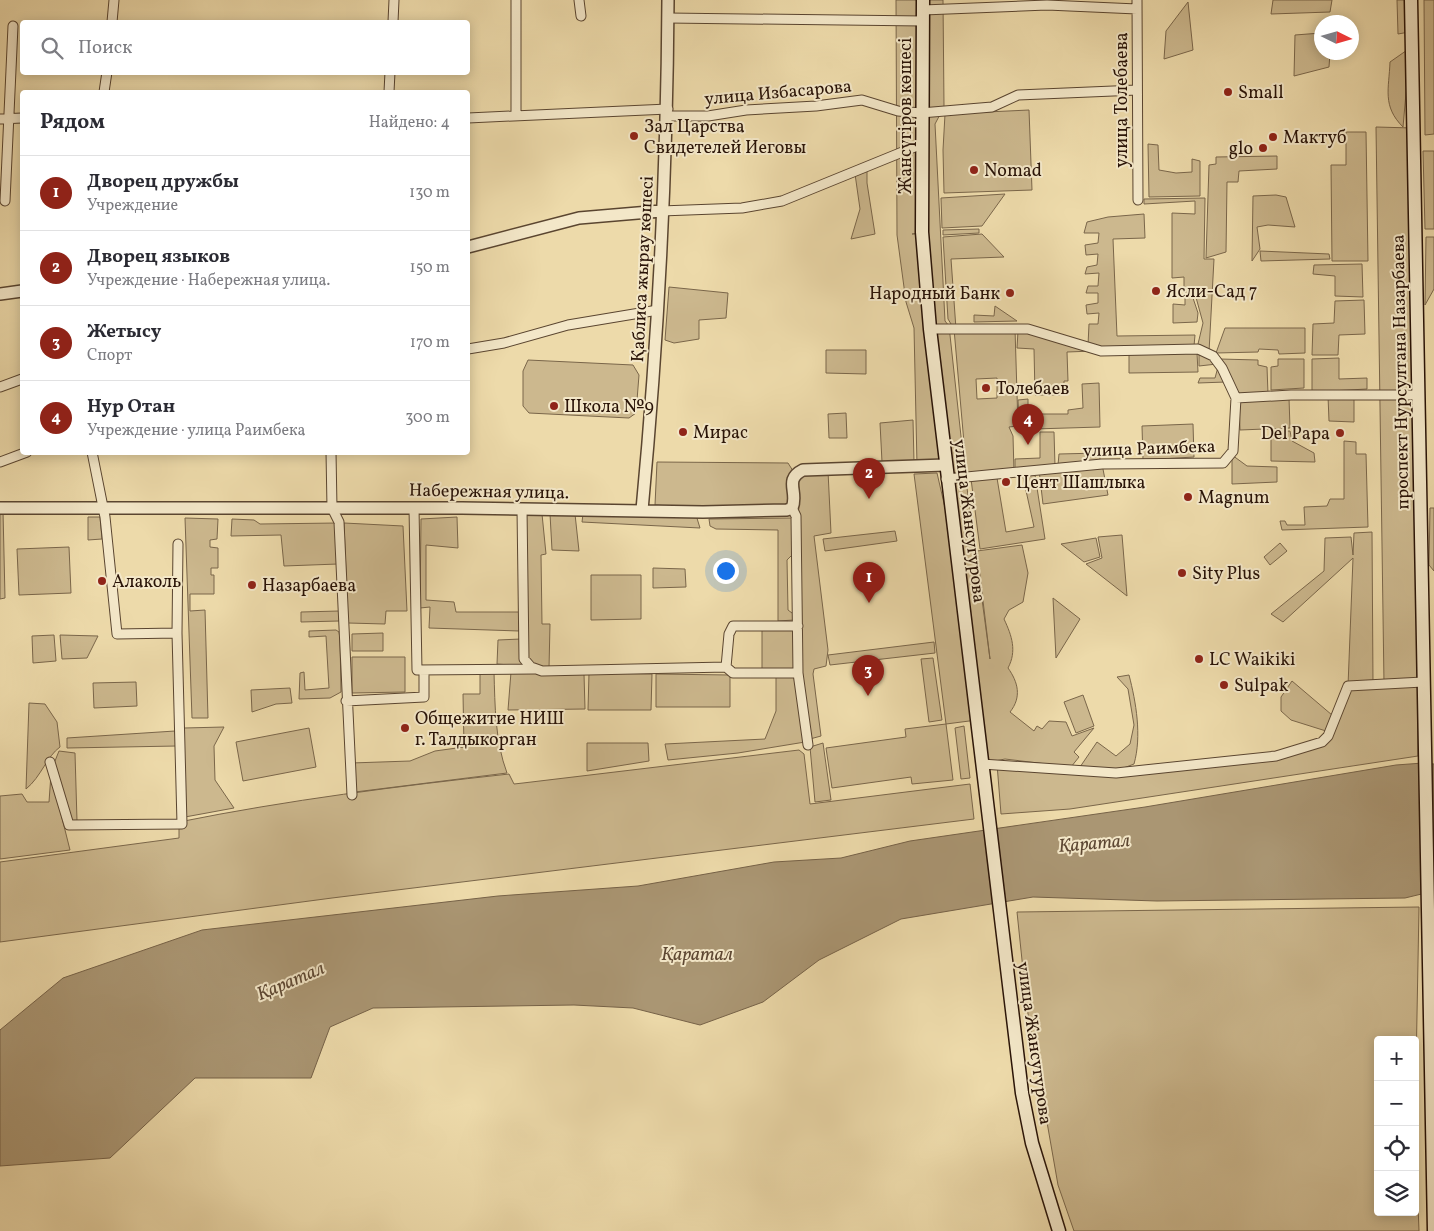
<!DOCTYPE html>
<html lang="ru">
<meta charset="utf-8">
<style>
:root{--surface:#fff;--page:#f7f7f7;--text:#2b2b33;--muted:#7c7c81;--line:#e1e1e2;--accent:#8f2418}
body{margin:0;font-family:Vollkorn,serif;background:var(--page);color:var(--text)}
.controls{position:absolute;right:15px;bottom:15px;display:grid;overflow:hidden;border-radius:5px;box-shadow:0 2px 12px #0003}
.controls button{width:45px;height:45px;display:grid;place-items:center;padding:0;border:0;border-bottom:1px solid var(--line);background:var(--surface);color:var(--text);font:25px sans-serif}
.compass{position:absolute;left:1314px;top:15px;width:45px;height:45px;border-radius:50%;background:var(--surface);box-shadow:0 2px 12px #0003;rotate:95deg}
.you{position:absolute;left:725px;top:570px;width:18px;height:18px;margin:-12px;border:4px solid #fff;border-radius:50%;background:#1a73e8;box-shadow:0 0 0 8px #1a73e833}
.badge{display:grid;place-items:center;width:32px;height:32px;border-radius:50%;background:var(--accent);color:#fff;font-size:16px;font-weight:700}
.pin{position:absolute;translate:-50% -41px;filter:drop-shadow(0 1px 2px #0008)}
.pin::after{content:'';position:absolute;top:26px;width:18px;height:15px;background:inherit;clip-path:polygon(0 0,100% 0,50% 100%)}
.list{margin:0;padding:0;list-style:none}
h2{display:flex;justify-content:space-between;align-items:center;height:65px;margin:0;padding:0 20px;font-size:21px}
h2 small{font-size:16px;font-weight:400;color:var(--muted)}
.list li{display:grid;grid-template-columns:32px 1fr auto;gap:15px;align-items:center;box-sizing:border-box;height:75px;padding:0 20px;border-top:1px solid var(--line)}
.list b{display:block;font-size:19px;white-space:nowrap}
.list p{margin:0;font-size:16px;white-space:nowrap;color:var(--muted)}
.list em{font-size:16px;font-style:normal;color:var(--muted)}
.icon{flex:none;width:28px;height:28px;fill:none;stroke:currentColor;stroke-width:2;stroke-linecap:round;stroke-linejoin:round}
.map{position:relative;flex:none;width:1434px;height:1231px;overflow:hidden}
.search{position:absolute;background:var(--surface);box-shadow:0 2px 12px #0003;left:20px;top:20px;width:450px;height:55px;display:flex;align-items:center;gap:12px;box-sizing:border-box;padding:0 18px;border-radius:5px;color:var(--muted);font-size:19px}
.panel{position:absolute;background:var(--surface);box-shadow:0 2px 12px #0003;left:20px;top:90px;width:450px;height:365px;border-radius:5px}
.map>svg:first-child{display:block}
</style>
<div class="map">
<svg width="1434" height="1231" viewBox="0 0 1434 1231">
<rect width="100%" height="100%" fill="#eddaaa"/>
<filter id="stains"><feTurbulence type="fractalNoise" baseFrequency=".004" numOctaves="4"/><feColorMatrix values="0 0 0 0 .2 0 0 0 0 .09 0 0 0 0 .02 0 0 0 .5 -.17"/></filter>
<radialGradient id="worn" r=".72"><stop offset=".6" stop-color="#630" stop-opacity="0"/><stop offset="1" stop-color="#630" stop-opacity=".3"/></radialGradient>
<path fill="#ccb88e" stroke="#7a664a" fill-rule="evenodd" d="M 896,0 L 923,0 L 922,232 L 912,234 L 920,234 L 945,465 L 917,465 L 914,328 L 906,302 L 897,235 Z
M 924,0 L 943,0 L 944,107 L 935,124 L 945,321 L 949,326 L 965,473 L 990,659 L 977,551 L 1022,545 L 1028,573 L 1023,602 L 1009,610 L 1004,619 C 1012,636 1017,651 1008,668 C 1018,682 1022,697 1010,712 L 1034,731 L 1037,726 L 1042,729 L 1049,721 L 1066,722 L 1072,736 L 1094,728 L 1074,752 L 1079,757 L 1071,767 L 1005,759 L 985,763 L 924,232 Z
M 1273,0 L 1332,0 L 1330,12 L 1271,14 Z
M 1397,0 L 1408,0 L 1409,32 L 1398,34 Z
M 1424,0 L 1434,0 L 1434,134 L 1425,135 Z
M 1188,2 L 1193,50 L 1164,59 L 1166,31 Z
M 1321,33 L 1322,52 L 1330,53 L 1329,67 L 1294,76 L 1295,35 Z
M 1410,48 L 1403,127 C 1382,106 1389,89 1390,62 Z
M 1029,110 L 1032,190 L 944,193 L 943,150 L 945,114 Z
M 1376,127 L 1413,128 L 1418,756 L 1070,809 L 1001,814 L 997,764 L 1104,772 L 1249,759 L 1320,743 L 1348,686 L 1353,558 L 1283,622 L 1271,614 L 1324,571 L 1325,538 L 1351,537 L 1353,555 L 1354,533 L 1372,532 L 1373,684 L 1384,684 Z
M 1346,132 L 1366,132 L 1368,261 L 1332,261 L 1331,165 L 1346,165 Z
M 1148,144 L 1158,145 L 1159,170 L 1176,173 L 1192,172 L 1192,159 L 1200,161 L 1200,196 L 1149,197 Z
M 1423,151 L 1434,151 L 1434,229 L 1425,229 Z
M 1277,156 L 1277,169 L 1239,171 L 1238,182 L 1227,182 L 1226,252 L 1206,258 L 1209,165 L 1216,164 L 1216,157 Z
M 867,169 L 867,183 L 875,234 L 851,239 L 860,209 L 855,174 Z
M 1005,194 L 982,226 L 942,228 L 941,198 Z
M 1276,195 L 1286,197 L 1295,227 L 1268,225 L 1257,227 L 1260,249 L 1252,261 L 1253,196 Z
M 1205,198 L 1204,259 L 1214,259 L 1209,352 L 1198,344 L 1203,323 L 1194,290 L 1184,289 L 1184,277 L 1172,278 L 1172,213 L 1195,214 L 1195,201 L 1144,204 L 1144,199 Z
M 1144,214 L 1145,238 L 1113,239 L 1117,336 L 1195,335 L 1194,346 L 1113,349 L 1088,345 L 1089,324 L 1098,324 L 1099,313 L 1087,314 L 1086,305 L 1098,303 L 1098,293 L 1086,293 L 1088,286 L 1098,286 L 1099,273 L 1085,274 L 1087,267 L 1097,265 L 1098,254 L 1086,255 L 1085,245 L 1098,243 L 1099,233 L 1084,233 L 1087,222 L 1108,217 Z
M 979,229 L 979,233 L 943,235 L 943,230 Z
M 982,234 L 1004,257 L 951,259 L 956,329 L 1015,329 L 1018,426 L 1009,427 L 1013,436 L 1014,472 L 967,477 L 954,329 L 948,319 L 943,237 ZM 997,378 L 997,398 L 977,399 L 976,379 Z
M 1426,237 L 1434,237 L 1434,289 L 1425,305 Z
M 1260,251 L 1329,254 L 1330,259 L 1261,261 Z
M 1362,264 L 1363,297 L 1335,296 L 1335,276 L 1313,274 L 1314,265 Z
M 669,287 L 728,293 L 726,318 L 699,320 L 699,339 L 674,343 L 665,340 Z
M 1185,292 L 1191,292 L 1198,313 L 1197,322 L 1173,323 L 1173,304 L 1185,305 Z
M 1364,300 L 1365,334 L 1339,335 L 1338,355 L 1312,355 L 1313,324 L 1334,323 L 1335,301 Z
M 995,306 L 1017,321 L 974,322 L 974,315 L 994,316 Z
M 1225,328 L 1305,328 L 1305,353 L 1279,354 L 1278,350 L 1259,349 L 1258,352 L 1216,353 Z
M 1018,331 L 1034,333 L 1094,351 L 1067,352 L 1068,381 L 1064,381 L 1064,395 L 1035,395 L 1034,349 L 1017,348 Z
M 826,350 L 866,350 L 866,374 L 826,373 Z
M 1199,352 L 1217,364 L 1199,366 Z
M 1197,353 L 1198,372 L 1129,373 L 1129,354 Z
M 1339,358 L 1339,379 L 1367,378 L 1367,389 L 1312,392 L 1312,359 Z
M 1220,359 L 1258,360 L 1258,365 L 1267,367 L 1268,394 L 1238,395 Z
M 1278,359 L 1304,359 L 1304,388 L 1271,390 L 1271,367 L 1278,366 Z
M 528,360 L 633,365 L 639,375 L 636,413 L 629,418 L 529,413 L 523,406 L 523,371 Z
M 1218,367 L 1226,382 L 1198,383 L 1200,378 L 1215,378 Z
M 1099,383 L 1100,427 L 1034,429 L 1019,423 L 1018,400 L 1028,399 L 1028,414 L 1068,414 L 1068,410 L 1083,408 L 1082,384 Z
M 1354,394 L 1354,422 L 1329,421 L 1328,396 Z
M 1289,398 L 1290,428 L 1240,430 L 1239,400 Z
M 846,413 L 847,438 L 829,438 L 828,414 Z
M 913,420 L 914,462 L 882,462 L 880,423 Z
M 1193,424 L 1194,457 L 1143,460 L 1142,426 Z
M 1290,431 L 1292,441 L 1314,453 L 1315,462 L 1271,461 L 1271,432 Z
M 1040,432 L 1054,432 L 1055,466 L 1015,471 L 1015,459 L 1040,458 Z
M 1344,441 L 1356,442 L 1356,454 L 1366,454 L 1368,527 L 1282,530 L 1280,521 L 1285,521 L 1287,525 L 1305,525 L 1304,507 L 1327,506 L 1330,499 L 1344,499 Z
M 1100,453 L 1100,462 L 1058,465 L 1059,454 Z
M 1232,455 L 1247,466 L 1277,467 L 1277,482 L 1232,484 Z
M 657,462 L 788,463 L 795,474 L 792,508 L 744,511 L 655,505 Z
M 1102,464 L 1108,495 L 1043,504 L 1039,470 Z
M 828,471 L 831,533 L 814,536 L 828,650 L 826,666 L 814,669 L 813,674 L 821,736 L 810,739 L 802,673 L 798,476 Z
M 937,473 L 958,564 L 977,720 L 946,724 L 953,780 L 912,784 L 911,777 L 832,788 L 826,748 L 906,737 L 905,729 L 946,724 L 914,474 Z
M 1035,475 L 1045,539 L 980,549 L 971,479 L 997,478 L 1006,532 L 1034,527 L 1023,477 Z
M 1430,508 L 1434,508 L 1434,571 L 1429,565 Z
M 0,511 L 3,511 L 5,598 L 0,599 Z
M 524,514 L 542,514 L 546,554 L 541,555 L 542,624 L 550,624 L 549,668 L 534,664 L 526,657 Z
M 550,514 L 575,514 L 579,551 L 552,550 Z
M 583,514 L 696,515 L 700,528 L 582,522 Z
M 88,517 L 100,517 L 102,539 L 88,540 Z
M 457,517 L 458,548 L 426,545 L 426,600 L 454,602 L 456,612 L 520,612 L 519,631 L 429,628 L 430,607 L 420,608 L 421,519 Z
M 185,518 L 218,519 L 217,539 L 210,540 L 210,547 L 218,548 L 218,568 L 211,568 L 211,575 L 214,575 L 214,594 L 190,594 L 190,611 L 205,610 L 208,718 L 192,718 Z
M 792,518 L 793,554 L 787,560 L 788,610 L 796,616 L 794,620 L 778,621 L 778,530 L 716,529 L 710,526 L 709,519 Z
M 232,519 L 254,520 L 260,524 L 337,523 L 338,564 L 284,566 L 281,535 L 231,536 Z
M 344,523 L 403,526 L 407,611 L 386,611 L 385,624 L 348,623 Z
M 895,531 L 897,541 L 825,551 L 823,539 Z
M 1122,535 L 1127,596 L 1086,564 L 1102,558 L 1098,537 Z
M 1096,538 L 1100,557 L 1084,562 L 1061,544 Z
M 1280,543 L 1287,551 L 1270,565 L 1264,557 Z
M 69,547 L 71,593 L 19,595 L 17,549 Z
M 653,568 L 685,569 L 686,587 L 653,588 Z
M 591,575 L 641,575 L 641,619 L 591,620 Z
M 1053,598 L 1080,619 L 1056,658 Z
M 339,611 L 339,621 L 301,622 L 301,612 Z
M 762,629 L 794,629 L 795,669 L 762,669 Z
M 336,630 L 339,632 L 340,639 L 341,692 L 330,698 L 299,699 L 300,673 L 304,672 L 305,690 L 329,688 L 326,636 L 309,637 L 309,631 Z
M 383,633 L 383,651 L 352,651 L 352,634 Z
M 54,635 L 56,661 L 33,663 L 32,636 Z
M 60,635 L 98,636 L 87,658 L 62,659 Z
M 521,639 L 522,666 L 497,664 L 498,640 Z
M 934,642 L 935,653 L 830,665 L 828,655 Z
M 352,657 L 405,657 L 405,692 L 352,693 Z
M 933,658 L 942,720 L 929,722 L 921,659 Z
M 494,672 C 495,706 495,741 507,773 L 355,792 L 351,763 L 410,761 L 435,751 L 464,747 L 463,694 L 480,694 L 480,673 Z
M 511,672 L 584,674 L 585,709 L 508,710 Z
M 589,673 L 652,674 L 651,710 L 588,710 Z
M 656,674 L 730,675 L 730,707 L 656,707 Z
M 1129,675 C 1136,702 1142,736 1134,764 L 1121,769 L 1080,767 L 1097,742 L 1116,756 L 1130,744 L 1134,725 L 1128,689 L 1117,677 Z
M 776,676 L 794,677 L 805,742 L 738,753 L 668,760 L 665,744 L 765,739 L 776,711 Z
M 1292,681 L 1332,715 L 1326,731 L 1291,720 L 1281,711 L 1281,697 Z
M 136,682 L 137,706 L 94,708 L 93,683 Z
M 290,688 L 292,703 L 276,704 L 252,712 L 251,690 Z
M 1083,695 L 1094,726 L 1076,733 L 1064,702 Z
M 29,703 L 45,704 L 57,722 L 60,747 C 47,756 41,777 26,789 Z
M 964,726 L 970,778 L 961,779 L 955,728 Z
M 224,727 L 214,746 L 215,780 L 234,808 L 185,817 L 184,728 Z
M 309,728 L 316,767 L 243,781 L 236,742 Z
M 175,731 L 177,746 L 67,748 L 67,738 Z
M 587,743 L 648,743 L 649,761 L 587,771 Z
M 823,743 L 831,800 L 815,802 L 810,747 Z
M 799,750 L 804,754 L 810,804 L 970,784 L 974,819 L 332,898 L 0,942 L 0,862 L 179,838 L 179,822 C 288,800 399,786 509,774 L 514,784 L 523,783 Z
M 59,751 L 75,753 L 77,821 L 69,820 L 53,766 Z
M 51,774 L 70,850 L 0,859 L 0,796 L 22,794 L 27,802 L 49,802 Z
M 1419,907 L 1415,1123 L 1415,1040 L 1378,1040 L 1378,1212 L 1415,1212 L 1415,1125 L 1419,1231 L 1074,1231 L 1058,1185 L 1027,1008 L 1017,912 Z"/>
<path fill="#aa9673" stroke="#766248" d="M 1423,763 L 1434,764 L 1434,891 L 1405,898 L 1157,901 L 1033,897 L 901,919 L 819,960 L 763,1002 L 700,1025 L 633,1008 L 574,1005 L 373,1008 L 330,1027 L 311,1078 L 195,1078 L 110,1158 L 0,1166 L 0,1030 L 63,978 L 202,930 L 498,896 L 638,886 L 774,862 L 841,858 L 910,841 L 1145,807 L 1396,765 Z"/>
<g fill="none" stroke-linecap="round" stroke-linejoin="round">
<g stroke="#5a4530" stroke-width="11">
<path id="minor" d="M 579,0 L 581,16
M 1137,0 L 1138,200
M 923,10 L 1047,5 L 1137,9
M 668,18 L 923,21
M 112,22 L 114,0
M 393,22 L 394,0
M 104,92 L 107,72
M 389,92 L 390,72
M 516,116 L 516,0
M 667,116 L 708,116 L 746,110 L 816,106 L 862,100 L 898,111 L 921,113 L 992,107 L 1018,95 L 1137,90
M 468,118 L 668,109
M 0,119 L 22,118
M 5,201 L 13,26
M 661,211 L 742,208 L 782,201 L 922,144
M 930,329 L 1028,329 L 1101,351 L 1198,349 L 1213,356 L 1222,368 L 1236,398
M 468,349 L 504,343 L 568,325 L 658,310
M 0,387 L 22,379
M 331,452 L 332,508 L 339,522 L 352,795
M 0,462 L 27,452
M 946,479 L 1102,464 L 1223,463 L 1233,451 L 1236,398 L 1291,395 L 1418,395
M 414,508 L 417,670 L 535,669
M 522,509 L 524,659 L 531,667 L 542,671 L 726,667 L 733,673 L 798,673 L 796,516 L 792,508
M 177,633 L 178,544
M 726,667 L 729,634 L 733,626 L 798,626
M 798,673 L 808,745
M 346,701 L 424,697 L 424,670
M 50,762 L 69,825 L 182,824 L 177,633 L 117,634 L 105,517 L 92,452
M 982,764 L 1116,773 L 1276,756 L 1322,742 L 1328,736 L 1348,686 L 1423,682"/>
</g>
<g stroke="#5a4530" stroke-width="14">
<path id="tertiary" d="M 468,247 L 579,218 L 661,211
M 0,294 L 22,291
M 0,508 L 462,508 L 703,512 L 787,510 L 792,508 C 799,492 783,480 803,470 L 945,465
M 642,510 C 658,341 667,170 668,0"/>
</g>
<g stroke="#291307" stroke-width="15">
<path id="secondary" d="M 923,0 L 922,232 L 930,329 L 1022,1093 L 1032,1143 L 1059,1231
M 1411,0 L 1434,1231"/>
</g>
<use href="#minor" stroke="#f3e7c8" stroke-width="9"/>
<use href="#tertiary" stroke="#f3e7c8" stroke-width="11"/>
<use href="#secondary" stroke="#f3e7c8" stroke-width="12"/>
</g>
<g fill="#8f2418" stroke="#f3e7c8" stroke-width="2">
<circle cx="1228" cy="92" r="5"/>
<circle cx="634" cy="136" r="5"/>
<circle cx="1273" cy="137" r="5"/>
<circle cx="1263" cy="148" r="5"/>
<circle cx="974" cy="170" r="5"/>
<circle cx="1156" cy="291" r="5"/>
<circle cx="1010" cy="293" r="5"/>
<circle cx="986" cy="388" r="5"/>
<circle cx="554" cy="406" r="5"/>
<circle cx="683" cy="432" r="5"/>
<circle cx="1340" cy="433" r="5"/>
<circle cx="1006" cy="482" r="5"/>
<circle cx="1188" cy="497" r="5"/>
<circle cx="1182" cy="573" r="5"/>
<circle cx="102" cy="581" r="5"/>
<circle cx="252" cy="585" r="5"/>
<circle cx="1199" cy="659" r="5"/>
<circle cx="1224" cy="685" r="5"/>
<circle cx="405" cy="728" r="5"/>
</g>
<g text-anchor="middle" stroke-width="4" stroke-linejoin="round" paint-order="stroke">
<g font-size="18" fill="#291307" stroke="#f3e7c8">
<text transform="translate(778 92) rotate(-5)" y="6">улица Избасарова</text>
<text transform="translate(1121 100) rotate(-90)" y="6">улица Толебаева</text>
<text transform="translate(905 116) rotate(-90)" y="6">Жансүгіров көшесі</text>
<text transform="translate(642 269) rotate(-87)" y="6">Қаблиса жырау көшесі</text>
<text transform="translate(1400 372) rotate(-91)" y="6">проспект Нурсултана Назарбаева</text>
<text transform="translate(1149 448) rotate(-2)" y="6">улица Раимбека</text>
<text transform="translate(489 491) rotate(1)" y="6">Набережная улица.</text>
<text transform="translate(970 521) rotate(83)" y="6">улица Жансугурова</text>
<text transform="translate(1035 1043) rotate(82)" y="6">улица Жансугурова</text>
</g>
<g font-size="18" fill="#291307" stroke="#f3e7c8" text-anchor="start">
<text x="1238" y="98">Small</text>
<text x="644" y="132">Зал Царства<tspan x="644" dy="21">Свидетелей Иеговы</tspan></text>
<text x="1283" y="143">Мактуб</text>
<text x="1253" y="154" text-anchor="end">glo</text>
<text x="984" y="176">Nomad</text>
<text x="1166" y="297">Ясли-Сад 7</text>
<text x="1000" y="299" text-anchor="end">Народный Банк</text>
<text x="996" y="394">Толебаев</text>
<text x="564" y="412">Школа №9</text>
<text x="693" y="438">Мирас</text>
<text x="1330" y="439" text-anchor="end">Del Papa</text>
<text x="1016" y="488">Цент Шашлыка</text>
<text x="1198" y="503">Magnum</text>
<text x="1192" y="579">Sity Plus</text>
<text x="112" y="587">Алаколь</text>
<text x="262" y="591">Назарбаева</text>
<text x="1209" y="665">LC Waikiki</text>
<text x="1234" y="691">Sulpak</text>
<text x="415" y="724">Общежитие НИШ<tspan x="415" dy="21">г. Талдыкорган</tspan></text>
</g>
<g font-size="19" font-style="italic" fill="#5d4732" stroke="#f3e7c8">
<text transform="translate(1094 842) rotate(-5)" y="7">Қаратал</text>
<text x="697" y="960">Қаратал</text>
<text transform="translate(290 980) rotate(-23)" y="7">Қаратал</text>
</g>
</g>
<rect width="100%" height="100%" filter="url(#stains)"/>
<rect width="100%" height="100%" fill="url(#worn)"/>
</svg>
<div class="controls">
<button>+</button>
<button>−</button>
<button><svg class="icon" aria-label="locate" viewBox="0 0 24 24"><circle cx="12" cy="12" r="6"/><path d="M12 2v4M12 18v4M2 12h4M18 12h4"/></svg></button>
<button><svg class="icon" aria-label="layers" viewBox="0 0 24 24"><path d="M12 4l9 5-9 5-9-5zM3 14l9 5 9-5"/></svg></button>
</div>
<svg class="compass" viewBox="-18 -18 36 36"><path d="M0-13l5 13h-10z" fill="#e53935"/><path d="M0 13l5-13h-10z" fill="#7c7c81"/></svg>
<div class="you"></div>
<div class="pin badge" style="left:869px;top:603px">1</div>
<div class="pin badge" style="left:869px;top:499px">2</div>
<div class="pin badge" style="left:868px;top:696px">3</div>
<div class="pin badge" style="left:1028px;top:445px">4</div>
<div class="search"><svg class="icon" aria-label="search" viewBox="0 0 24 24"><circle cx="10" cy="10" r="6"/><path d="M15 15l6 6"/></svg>Поиск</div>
<section class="panel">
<h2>Рядом<small>Найдено: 4</small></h2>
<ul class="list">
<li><span class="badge">1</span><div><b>Дворец дружбы</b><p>Учреждение</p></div><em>130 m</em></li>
<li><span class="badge">2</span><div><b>Дворец языков</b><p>Учреждение · Набережная улица.</p></div><em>150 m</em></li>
<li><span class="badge">3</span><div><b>Жетысу</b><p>Спорт</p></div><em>170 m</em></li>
<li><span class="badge">4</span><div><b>Нур Отан</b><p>Учреждение · улица Раимбека</p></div><em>300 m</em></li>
</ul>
</section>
</div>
